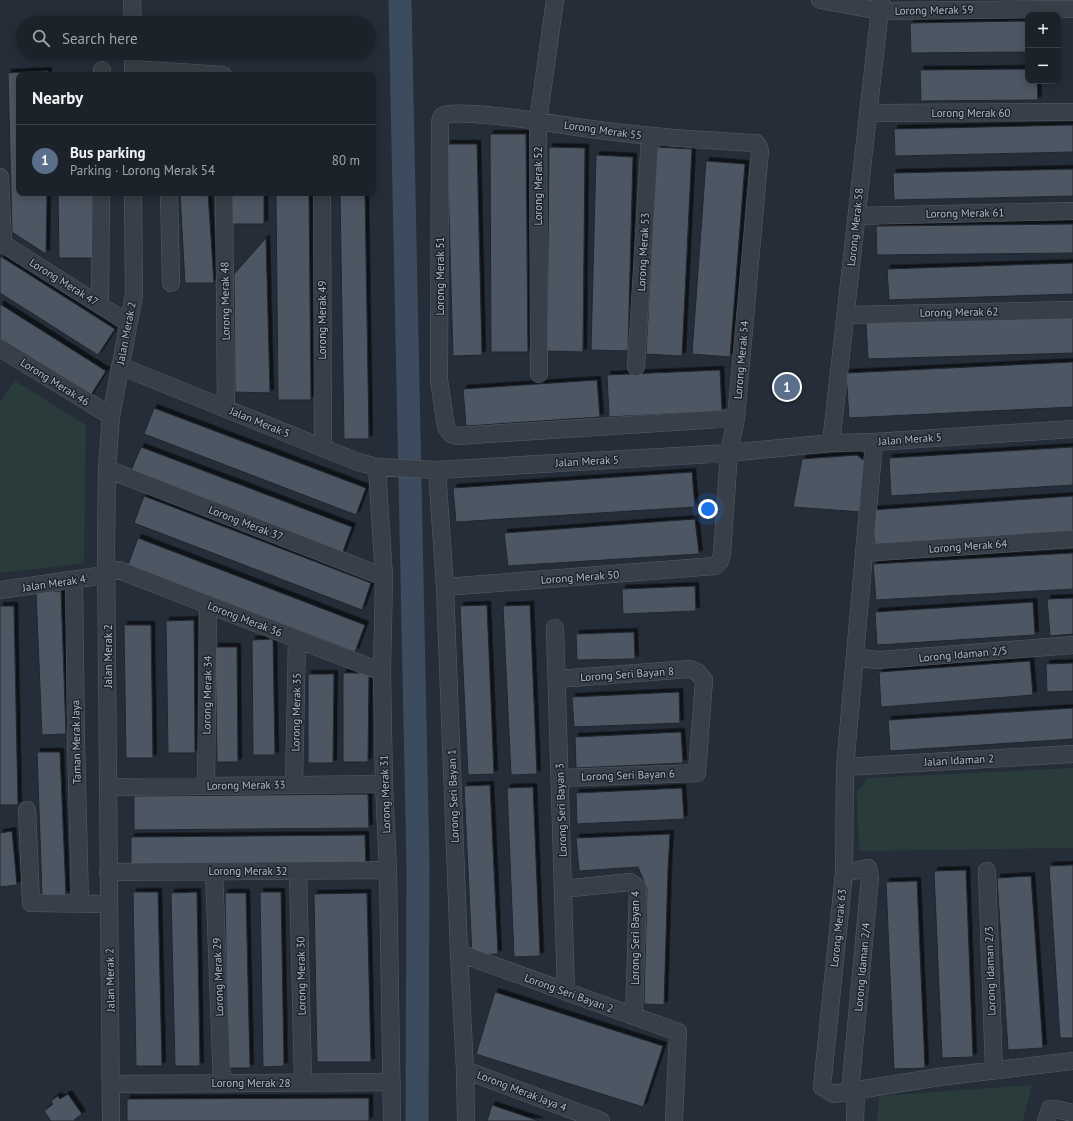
<!DOCTYPE html>
<meta charset="utf-8">
<style>
:root{--surface:#1c222a;--page:#292f36;--text:#f1f3f6;--muted:#a0a4a8;--line:#3a3f47;--accent:#93b4ea}
body{margin:0;font-family:"PT Sans",sans-serif;background:var(--page);color:var(--text)}
.controls{position:absolute;right:12px;top:12px;display:grid;overflow:hidden;border-radius:8px;box-shadow:0 2px 10px #0003}
.controls button{width:36px;height:36px;display:grid;place-items:center;padding:0;border:0;border-bottom:1px solid var(--line);background:var(--surface);color:var(--text);font:20px sans-serif}
.you{position:absolute;left:708px;top:509px;width:14px;height:14px;margin:-10px;border:3px solid #fff;border-radius:50%;background:#1a73e8;box-shadow:0 0 0 6px #1a73e833}
.badge{display:grid;place-items:center;width:26px;height:26px;border-radius:50%;background:var(--accent);color:#fff;font-size:13px;font-weight:700}
.pin{position:absolute;translate:-50% -50%;border:2px solid #fff;box-shadow:0 1px 4px #0006}
.list{margin:0;padding:0;list-style:none}
h2{display:flex;justify-content:space-between;align-items:center;height:52px;margin:0;padding:0 16px;font-size:17px}
h2 small{font-size:13px;font-weight:400;color:var(--muted)}
.list li{display:grid;grid-template-columns:26px 1fr auto;gap:12px;align-items:center;box-sizing:border-box;height:72px;padding:0 16px;border-top:1px solid var(--line)}
.list b{display:block;font-size:15px;white-space:nowrap}
.list p{margin:0;font-size:13px;white-space:nowrap;color:var(--muted)}
.list em{font-size:13px;font-style:normal;color:var(--muted)}
.icon{flex:none;width:22px;height:22px;fill:none;stroke:currentColor;stroke-width:2;stroke-linecap:round;stroke-linejoin:round}
.map{position:relative;flex:none;width:1073px;height:1121px;overflow:hidden}
.search{position:absolute;background:var(--surface);box-shadow:0 2px 10px #0003;left:16px;top:16px;width:360px;height:44px;display:flex;align-items:center;gap:10px;box-sizing:border-box;padding:0 14px;border-radius:22px;color:var(--muted);font-size:15px}
.panel{position:absolute;background:var(--surface);box-shadow:0 2px 10px #0003;left:16px;top:72px;width:360px;height:124px;border-radius:8px}
.map>svg:first-child{display:block}
</style>
<div class="map">
<svg width="1073" height="1121" viewBox="0 0 1073 1121">
<defs>
<filter id="shadow"><feDropShadow dx="3.5" dy="-3.5" stdDeviation="0" flood-color="#0009"/></filter>
</defs>
<rect width="100%" height="100%" fill="#252d38"/>
<path fill="#2a3b3b" d="M 15,381 L 86,425 L 84,563 L 0,573 L 0,402 Z
M 1073,768 L 1073,848 L 859,851 L 857,792 L 868,778 Z
M 1032,1085 L 1023,1121 L 877,1121 L 879,1096 Z"/>
<g fill="none" stroke-linecap="round" stroke-linejoin="round">
<path stroke="#3d4b5f" stroke-width="23" d="M 400,0 L 418,866 L 417,1121"/>
</g>
<path fill="#4e5763" stroke="#20262f" filter="url(#shadow)" d="M 1027,21 L 1028,52 L 911,53 L 910,23 Z
M 1028,69 L 1028,81 L 1037,81 L 1038,100 L 921,101 L 920,70 Z
M 48,71 L 48,75 L 19,75 L 19,193 L 47,193 L 46,254 L 12,232 L 8,73 Z
M 1073,125 L 1073,152 L 895,156 L 894,129 Z
M 490,134 L 526,134 L 528,352 L 491,352 Z
M 447,144 L 477,144 L 482,355 L 453,356 Z
M 549,147 L 585,148 L 583,352 L 547,351 Z
M 657,147 L 692,149 L 682,356 L 646,354 Z
M 596,155 L 633,157 L 628,351 L 591,350 Z
M 706,161 L 745,164 L 730,357 L 692,354 Z
M 1073,169 L 1073,196 L 894,200 L 893,173 Z
M 58,193 L 94,193 L 95,258 L 59,258 Z
M 180,193 L 208,193 L 214,283 L 185,283 Z
M 232,193 L 264,193 L 264,224 L 232,224 Z
M 276,193 L 309,193 L 311,400 L 278,400 Z
M 340,193 L 365,193 L 369,439 L 344,439 Z
M 1073,224 L 1073,253 L 877,255 L 876,226 Z
M 266,238 L 270,393 L 235,392 L 234,274 Z
M 0,256 L 115,329 L 98,355 L 0,293 Z
M 1073,263 L 1073,294 L 889,300 L 887,269 Z
M 0,304 L 106,371 L 89,398 L 0,341 Z
M 1073,317 L 1073,353 L 868,359 L 866,323 Z
M 1073,362 L 1073,407 L 849,418 L 846,373 Z
M 720,370 L 722,411 L 609,417 L 607,375 Z
M 597,380 L 600,417 L 466,426 L 463,389 Z
M 154,408 L 366,488 L 356,515 L 144,434 Z
M 141,447 L 352,527 L 342,554 L 130,473 Z
M 1073,447 L 1073,485 L 891,496 L 889,458 Z
M 857,455 L 867,463 L 862,512 L 793,507 L 802,459 Z
M 692,472 L 695,507 L 456,522 L 453,488 Z
M 144,496 L 371,583 L 362,610 L 134,523 Z
M 1073,496 L 1073,532 L 875,546 L 872,510 Z
M 695,519 L 699,554 L 508,566 L 504,533 Z
M 138,538 L 365,625 L 355,652 L 128,565 Z
M 1073,553 L 1073,589 L 876,600 L 873,564 Z
M 695,586 L 696,611 L 623,614 L 622,589 Z
M 61,591 L 66,734 L 42,735 L 36,592 Z
M 1073,598 L 1073,634 L 1050,636 L 1047,599 Z
M 1033,602 L 1035,635 L 877,645 L 875,612 Z
M 487,605 L 494,774 L 468,775 L 460,606 Z
M 530,605 L 537,774 L 511,775 L 503,606 Z
M 0,606 L 14,606 L 18,805 L 0,805 Z
M 194,620 L 195,753 L 168,753 L 166,621 Z
M 124,625 L 151,625 L 153,758 L 126,758 Z
M 634,632 L 635,659 L 577,660 L 576,634 Z
M 273,639 L 275,755 L 253,755 L 252,640 Z
M 215,647 L 237,647 L 238,762 L 217,762 Z
M 1030,661 L 1033,695 L 881,707 L 879,672 Z
M 1073,663 L 1073,691 L 1047,692 L 1046,664 Z
M 343,673 L 369,673 L 368,762 L 343,762 Z
M 308,674 L 334,674 L 333,763 L 308,763 Z
M 679,692 L 680,723 L 574,727 L 572,697 Z
M 1073,708 L 1073,739 L 890,751 L 888,720 Z
M 681,732 L 683,763 L 576,768 L 575,737 Z
M 37,752 L 60,752 L 66,895 L 42,895 Z
M 490,785 L 498,954 L 472,955 L 464,786 Z
M 533,787 L 540,956 L 514,957 L 507,788 Z
M 682,788 L 684,819 L 577,824 L 576,793 Z
M 368,794 L 369,828 L 134,830 L 134,796 Z
M 12,831 L 17,885 L 0,887 L 0,833 Z
M 670,834 L 668,869 L 664,1005 L 644,1004 L 647,888 L 638,867 L 579,871 L 576,838 Z
M 365,835 L 366,870 L 131,871 L 131,837 Z
M 1070,865 L 1073,865 L 1073,1038 L 1060,1038 L 1049,866 Z
M 966,870 L 973,1057 L 942,1058 L 934,871 Z
M 1031,876 L 1043,1048 L 1008,1050 L 997,878 Z
M 917,881 L 925,1068 L 894,1069 L 886,882 Z
M 133,892 L 158,892 L 162,1066 L 136,1066 Z
M 197,892 L 200,1066 L 175,1066 L 171,893 Z
M 260,892 L 281,892 L 284,1066 L 263,1067 Z
M 225,893 L 246,893 L 250,1068 L 228,1068 Z
M 367,893 L 371,1062 L 317,1062 L 314,894 Z
M 495,992 L 663,1046 L 643,1107 L 476,1054 Z
M 68,1094 L 82,1114 L 74,1120 L 75,1121 L 51,1121 L 44,1111 L 53,1104 L 51,1101 L 58,1096 L 60,1099 Z
M 369,1098 L 369,1121 L 127,1121 L 127,1099 Z
M 492,1105 L 539,1121 L 487,1121 Z"/>
<g fill="none" stroke-linecap="round" stroke-linejoin="round">
<g stroke="#575d66" stroke-width="18">
<path id="minor" d="M 132,0 L 133,23
M 820,0 L 880,11 L 1073,9
M 133,53 L 133,75
M 133,69 L 223,75
M 102,75 L 102,70
M 868,113 L 1073,112
M 0,177 L 3,244
M 169,193 L 171,283
M 224,193 L 226,408
M 322,193 L 323,448
M 857,216 L 1073,211
M 0,242 L 128,323
M 100,305 L 101,193
M 846,315 L 1073,310
M 0,348 L 111,416
M 120,366 L 358,462 L 377,467 L 437,470 L 729,453 L 831,443 L 874,442 L 1073,429
M 636,367 L 650,136
M 539,374 L 538,121 L 555,0
M 874,442 L 845,767 L 844,873 L 822,1087 L 833,1094 L 939,1077 L 1073,1061
M 831,443 L 881,0
M 377,467 L 384,577 L 382,672 L 384,784 L 388,870 L 392,1121
M 107,469 L 384,577
M 437,470 L 445,587 L 459,953 L 465,1070 L 466,1121
M 864,553 L 1073,539
M 74,580 L 76,741 L 80,904
M 445,587 L 715,566 L 720,561 L 722,554 L 729,453 L 736,418 L 760,151 L 759,147 L 756,143 C 701,140 647,137 592,129 C 552,124 513,116 472,114 C 462,114 452,112 442,116 L 440,122 L 439,380 L 446,427 L 451,434 L 457,436 L 736,418
M 0,590 L 92,577 L 119,570 L 382,672
M 555,628 L 566,992
M 855,654 L 866,659 L 880,660 L 1073,645
M 557,679 L 690,669 L 697,672 L 704,680 L 697,773 L 560,778
M 845,767 L 1073,754
M 294,785 L 297,639
M 206,786 L 208,604
M 109,787 L 384,784
M 27,810 L 31,903 L 109,904
M 214,871 L 222,1083
M 298,871 L 303,1082
M 987,871 L 994,1070
M 108,872 L 388,870
M 844,873 L 868,868 L 870,878 L 850,1091
M 563,889 L 630,882 L 638,888 L 634,1016
M 459,953 L 678,1032 L 674,1121
M 465,1070 L 601,1121
M 111,1084 L 392,1082
M 111,1121 L 106,547 L 107,469 L 111,416 L 134,295 L 133,193
M 855,1121 L 856,1090
M 1046,1121 L 1050,1109 L 1055,1109 L 1073,1113"/>
</g>
<use href="#minor" stroke="#383f48" stroke-width="17"/>
</g>
<g text-anchor="middle" stroke-width="3" stroke-linejoin="round" paint-order="stroke">
<g font-size="11" fill="#b4bac4" stroke="#1e242d">
<text transform="translate(934 10) rotate(-1)" y="4">Lorong Merak 59</text>
<text x="971" y="117">Lorong Merak 60</text>
<text transform="translate(603 130) rotate(8)" y="4">Lorong Merak 55</text>
<text transform="translate(538 186) rotate(-90)" y="4">Lorong Merak 52</text>
<text transform="translate(965 213) rotate(-1)" y="4">Lorong Merak 61</text>
<text transform="translate(855 227) rotate(-84)" y="4">Lorong Merak 58</text>
<text transform="translate(643 252) rotate(-87)" y="4">Lorong Merak 53</text>
<text transform="translate(440 276) rotate(-90)" y="4">Lorong Merak 51</text>
<text transform="translate(64 282) rotate(32)" y="4">Lorong Merak 47</text>
<text transform="translate(225 301) rotate(-91)" y="4">Lorong Merak 48</text>
<text transform="translate(959 312) rotate(-1)" y="4">Lorong Merak 62</text>
<text transform="translate(322 320) rotate(-90)" y="4">Lorong Merak 49</text>
<text transform="translate(126 333) rotate(-79)" y="4">Jalan Merak 2</text>
<text transform="translate(741 360) rotate(-85)" y="4">Lorong Merak 54</text>
<text transform="translate(55 382) rotate(32)" y="4">Lorong Merak 46</text>
<text transform="translate(260 422) rotate(22)" y="4">Jalan Merak 5</text>
<text transform="translate(910 439) rotate(-4)" y="4">Jalan Merak 5</text>
<text transform="translate(587 461) rotate(-3)" y="4">Jalan Merak 5</text>
<text transform="translate(246 523) rotate(21)" y="4">Lorong Merak 37</text>
<text transform="translate(968 546) rotate(-4)" y="4">Lorong Merak 64</text>
<text transform="translate(580 577) rotate(-4)" y="4">Lorong Merak 50</text>
<text transform="translate(54 583) rotate(-8)" y="4">Jalan Merak 4</text>
<text transform="translate(245 619) rotate(21)" y="4">Lorong Merak 36</text>
<text transform="translate(963 654) rotate(-5)" y="4">Lorong Idaman 2/5</text>
<text transform="translate(108 656) rotate(-90)" y="4">Jalan Merak 2</text>
<text transform="translate(627 674) rotate(-4)" y="4">Lorong Seri Bayan 8</text>
<text transform="translate(207 695) rotate(-89)" y="4">Lorong Merak 34</text>
<text transform="translate(296 712) rotate(-89)" y="4">Lorong Merak 35</text>
<text transform="translate(76 742) rotate(-91)" y="4">Taman Merak Jaya</text>
<text transform="translate(959 760) rotate(-3)" y="4">Jalan Idaman 2</text>
<text transform="translate(628 775) rotate(-2)" y="4">Lorong Seri Bayan 6</text>
<text transform="translate(246 785) rotate(-1)" y="4">Lorong Merak 33</text>
<text transform="translate(385 794) rotate(-92)" y="4">Lorong Merak 31</text>
<text transform="translate(453 796) rotate(-92)" y="4">Lorong Seri Bayan 1</text>
<text transform="translate(561 810) rotate(-92)" y="4">Lorong Seri Bayan 3</text>
<text x="248" y="875">Lorong Merak 32</text>
<text transform="translate(838 928) rotate(-84)" y="4">Lorong Merak 63</text>
<text transform="translate(635 938) rotate(-90)" y="4">Lorong Seri Bayan 4</text>
<text transform="translate(862 967) rotate(-85)" y="4">Lorong Idaman 2/4</text>
<text transform="translate(990 971) rotate(-92)" y="4">Lorong Idaman 2/3</text>
<text transform="translate(301 976) rotate(-91)" y="4">Lorong Merak 30</text>
<text transform="translate(218 977) rotate(-92)" y="4">Lorong Merak 29</text>
<text transform="translate(110 980) rotate(-91)" y="4">Jalan Merak 2</text>
<text transform="translate(569 993) rotate(20)" y="4">Lorong Seri Bayan 2</text>
<text x="251" y="1087">Lorong Merak 28</text>
<text transform="translate(522 1091) rotate(21)" y="4">Lorong Merak Jaya 4</text>
</g>
</g>
</svg>
<div class="controls">
<button>+</button>
<button>−</button>
</div>
<div class="you"></div>
<div class="pin badge" style="left:787px;top:387px;background:#5c6f8a">1</div>
<div class="search"><svg class="icon" aria-label="search" viewBox="0 0 24 24"><circle cx="10" cy="10" r="6"/><path d="M15 15l6 6"/></svg>Search here</div>
<section class="panel">
<h2>Nearby<small></small></h2>
<ul class="list">
<li><span class="badge" style="background:#5c6f8a">1</span><div><b>Bus parking</b><p>Parking · Lorong Merak 54</p></div><em>80 m</em></li>
</ul>
</section>
</div>
